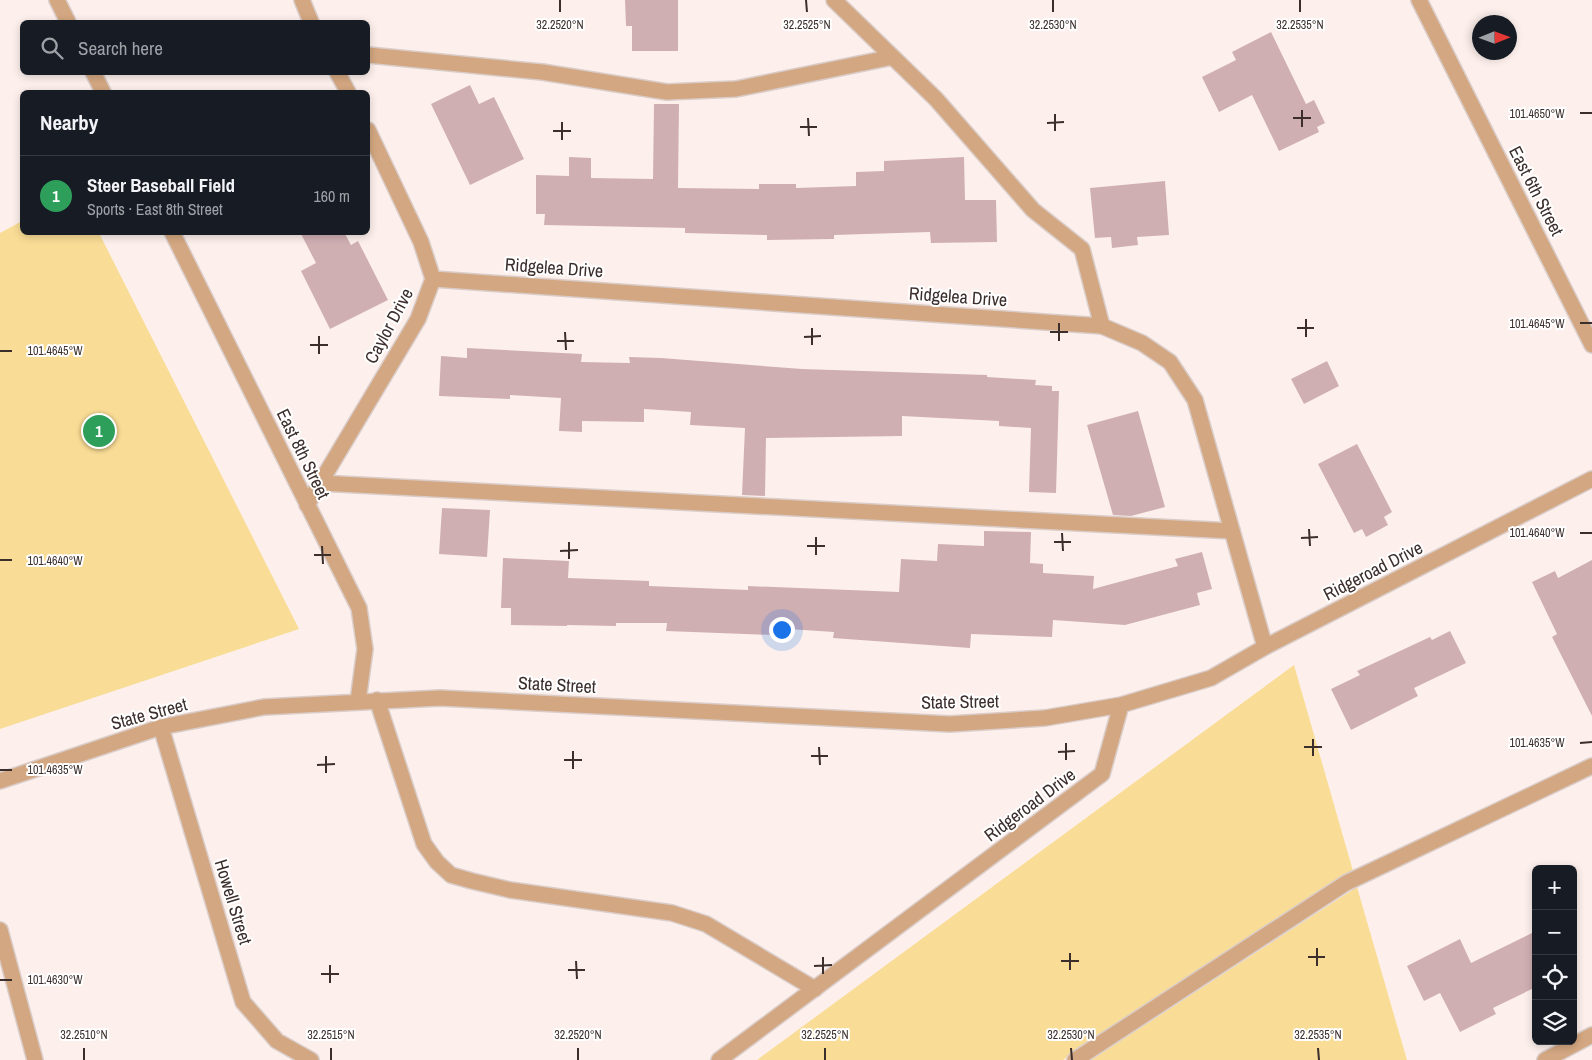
<!DOCTYPE html>
<meta charset="utf-8">
<style>
:root{--surface:#171b24;--page:#242831;--text:#f1f3f6;--muted:#9ea1a6;--line:#363941;--accent:#8c9099}
body{margin:0;font-family:"Archivo Narrow",sans-serif;background:var(--page);color:var(--text)}
.controls{position:absolute;right:15px;bottom:15px;display:grid;overflow:hidden;border-radius:8px;box-shadow:0 2px 8px #0003}
.controls button{width:45px;height:45px;display:grid;place-items:center;padding:0;border:0;border-bottom:1px solid var(--line);background:var(--surface);color:var(--text);font:25px sans-serif}
.compass{position:absolute;left:1472px;top:15px;width:45px;height:45px;border-radius:50%;background:var(--surface);box-shadow:0 2px 8px #0003;rotate:89deg}
.you{position:absolute;left:781px;top:629px;width:18px;height:18px;margin:-12px;border:4px solid #fff;border-radius:50%;background:#1a73e8;box-shadow:0 0 0 8px #1a73e833}
.badge{display:grid;place-items:center;width:32px;height:32px;border-radius:50%;background:var(--accent);color:#fff;font-size:16px;font-weight:700}
.pin{position:absolute;translate:-50% -50%;border:2px solid #fff;box-shadow:0 1px 5px #0006}
.list{margin:0;padding:0;list-style:none}
h2{display:flex;justify-content:space-between;align-items:center;height:65px;margin:0;padding:0 20px;font-size:21px}
h2 small{font-size:16px;font-weight:400;color:var(--muted)}
.list li{display:grid;grid-template-columns:32px 1fr auto;gap:15px;align-items:center;box-sizing:border-box;height:80px;padding:0 20px;border-top:1px solid var(--line)}
.list b{display:block;font-size:19px;white-space:nowrap}
.list p{margin:0;font-size:16px;white-space:nowrap;color:var(--muted)}
.list em{font-size:16px;font-style:normal;color:var(--muted)}
.icon{flex:none;width:28px;height:28px;fill:none;stroke:currentColor;stroke-width:2;stroke-linecap:round;stroke-linejoin:round}
.map{position:relative;flex:none;width:1592px;height:1060px;overflow:hidden}
.search{position:absolute;background:var(--surface);box-shadow:0 2px 8px #0003;left:20px;top:20px;width:350px;height:55px;display:flex;align-items:center;gap:12px;box-sizing:border-box;padding:0 18px;border-radius:8px;color:var(--muted);font-size:19px}
.panel{position:absolute;background:var(--surface);box-shadow:0 2px 8px #0003;left:20px;top:90px;width:350px;height:145px;border-radius:8px}
.map>svg:first-child{display:block}
</style>
<div class="map">
<svg width="1592" height="1060" viewBox="0 0 1592 1060">
<rect width="100%" height="100%" fill="#fdf0ec"/>
<path fill="#f9dc95" d="M 22,221 L 22,232 L 99,233 L 299,629 L 0,729 L 0,233 Z
M 1294,665 L 1353,871 L 1286,912 L 1063,1060 L 757,1060 Z
M 1357,887 L 1407,1060 L 1091,1060 Z"/>
<path fill="#d0afb3" d="M 625,0 L 678,0 L 678,51 L 632,51 L 632,26 L 626,26 Z
M 1271,32 L 1306,104 L 1314,100 L 1325,123 L 1317,127 L 1319,132 L 1279,151 L 1252,95 L 1219,112 L 1202,77 L 1236,60 L 1232,52 Z
M 470,85 L 479,104 L 494,97 L 524,159 L 470,185 L 431,104 Z
M 654,104 L 679,104 L 678,188 L 759,189 L 759,184 L 796,184 L 796,188 L 856,186 L 856,172 L 884,171 L 884,161 L 964,157 L 965,200 L 996,200 L 997,242 L 931,243 L 930,232 L 834,235 L 834,239 L 767,240 L 767,235 L 685,233 L 685,228 L 544,225 L 545,214 L 536,214 L 536,175 L 569,176 L 569,157 L 591,158 L 591,178 L 653,179 Z
M 1165,181 L 1169,235 L 1137,237 L 1138,245 L 1112,248 L 1111,237 L 1095,238 L 1090,188 Z
M 300,232 L 344,232 L 351,245 L 358,241 L 388,300 L 330,329 L 301,271 L 316,263 Z
M 467,348 L 582,354 L 581,362 L 630,363 L 629,357 L 661,358 L 802,369 L 987,375 L 987,377 L 1036,380 L 1035,385 L 1052,386 L 1052,391 L 1059,391 L 1056,493 L 1029,492 L 1031,428 L 999,426 L 999,421 L 902,416 L 902,436 L 766,438 L 765,496 L 742,495 L 745,428 L 690,425 L 691,412 L 644,409 L 644,422 L 582,421 L 582,432 L 559,431 L 561,398 L 510,395 L 510,399 L 439,396 L 441,356 L 467,358 Z
M 1327,361 L 1339,386 L 1304,404 L 1291,379 Z
M 1138,411 L 1165,507 L 1131,516 L 1113,515 L 1087,425 Z
M 1357,444 L 1392,512 L 1384,517 L 1388,525 L 1366,537 L 1362,529 L 1354,533 L 1318,464 Z
M 442,508 L 490,510 L 487,557 L 439,554 Z
M 984,531 L 1031,532 L 1030,563 L 1043,564 L 1043,573 L 1094,576 L 1093,589 L 1178,566 L 1175,559 L 1202,552 L 1212,589 L 1197,593 L 1200,605 L 1125,625 L 1053,620 L 1052,637 L 971,634 L 970,648 L 833,638 L 834,632 L 773,628 L 773,635 L 666,631 L 667,623 L 616,623 L 616,626 L 567,625 L 567,626 L 511,625 L 511,608 L 501,608 L 503,558 L 569,561 L 568,578 L 649,581 L 649,586 L 748,590 L 748,586 L 899,592 L 901,559 L 937,561 L 938,544 L 984,546 Z
M 1592,560 L 1592,716 L 1552,637 L 1557,634 L 1532,582 L 1555,571 L 1558,578 Z
M 1450,631 L 1466,663 L 1414,688 L 1418,696 L 1351,730 L 1331,689 L 1360,675 L 1357,671 L 1430,637 L 1432,640 Z
M 1536,931 L 1536,987 L 1493,1008 L 1496,1014 L 1460,1032 L 1440,993 L 1424,1001 L 1407,966 L 1460,939 L 1471,963 Z"/>
<g fill="none" stroke-linecap="round" stroke-linejoin="round">
<g stroke="#dacdc9" stroke-width="18">
<path id="lane" d="M 834,0 L 936,99 L 1033,210 L 1082,249 L 1102,326
M 368,55 L 542,72 L 667,92 L 736,89 L 893,57
M 320,483 L 1232,531
M 377,700 L 424,844 L 437,862 L 451,875 L 472,881 L 510,890 L 672,913 L 706,924 L 815,989
M 0,930 L 35,1060
M 1075,1060 L 1346,883 L 1592,766"/>
</g>
<g stroke="#dacdc9" stroke-width="18">
<path id="street" d="M 57,0 L 68,22
M 302,0 L 311,22
M 1419,0 L 1592,345
M 93,72 L 103,92
M 337,72 L 348,92
M 172,232 L 359,608 L 365,649 L 358,701
M 433,279 L 1102,326 L 1142,343 L 1170,362 L 1195,400 L 1265,647
M 307,505 L 418,319 L 433,279 L 421,242 L 368,130
M 161,727 L 243,1002 L 277,1041 L 311,1060
M 0,781 L 161,727 L 264,707 L 440,698 L 950,724 L 1045,718 L 1121,705
M 719,1060 L 1102,774 L 1121,705 L 1211,678 L 1265,647 L 1592,479
M 1545,1060 L 1592,1035"/>
</g>
<use href="#lane" stroke="#d3a781" stroke-width="15"/>
<use href="#street" stroke="#d3a781" stroke-width="15"/>
</g>
<path fill="none" stroke="#3b2e2b" stroke-width="2" d="M 560,0 L 560,12M 806,0 L 807,12M 1053,0 L 1053,12M 1300,0 L 1300,12M 1302,110 L 1302,127M 1580,113 L 1592,113M 1055,114 L 1055,131M 808,118 L 809,136M 1293,118 L 1311,118M 562,122 L 562,140M 1047,123 L 1064,122M 800,127 L 817,127M 553,131 L 571,131M 1306,319 L 1306,337M 1059,323 L 1059,341M 1580,323 L 1592,323M 812,328 L 812,345M 1297,328 L 1314,328M 565,332 L 566,350M 1050,332 L 1068,332M 319,336 L 319,354M 804,337 L 821,336M 557,341 L 574,341M 310,345 L 328,345M 0,351 L 12,351M 1309,529 L 1310,546M 1062,533 L 1063,551M 1580,533 L 1592,533M 816,537 L 816,555M 1301,538 L 1318,537M 569,542 L 569,559M 1054,542 L 1071,542M 322,546 L 323,564M 807,546 L 825,546M 560,551 L 578,550M 314,555 L 331,555M 0,560 L 12,560M 1313,739 L 1313,756M 1066,743 L 1066,760M 1580,743 L 1592,742M 819,747 L 820,765M 1304,747 L 1322,747M 573,751 L 573,769M 1058,752 L 1075,751M 326,756 L 326,773M 811,756 L 828,756M 564,760 L 582,760M 317,765 L 335,764M 0,770 L 12,770M 1317,948 L 1317,966M 1070,953 L 1070,970M 823,957 L 823,974M 1308,957 L 1325,957M 576,961 L 577,979M 1061,961 L 1079,961M 330,965 L 330,983M 814,966 L 832,965M 568,970 L 585,970M 321,974 L 339,974M 0,980 L 12,980M 84,1048 L 84,1060M 331,1048 L 331,1060M 578,1048 L 578,1060M 825,1048 L 825,1060M 1071,1048 L 1072,1060M 1318,1048 L 1319,1060"/>
<g text-anchor="middle" stroke-width="4" stroke-linejoin="round" paint-order="stroke">
<g font-size="18" fill="#3b2e2b" stroke="#fff">
<text transform="translate(1536 191) rotate(63)" y="6">East 6th Street</text>
<text transform="translate(554 268) rotate(4)" y="6">Ridgelea Drive</text>
<text transform="translate(958 297) rotate(4)" y="6">Ridgelea Drive</text>
<text transform="translate(389 326) rotate(-62)" y="6">Caylor Drive</text>
<text transform="translate(303 454) rotate(64)" y="6">East 8th Street</text>
<text transform="translate(1373 571) rotate(-27)" y="6">Ridgeroad Drive</text>
<text transform="translate(557 685) rotate(3)" y="6">State Street</text>
<text transform="translate(960 702) rotate(-1)" y="6">State Street</text>
<text transform="translate(149 714) rotate(-15)" y="6">State Street</text>
<text transform="translate(1030 805) rotate(-37)" y="6">Ridgeroad Drive</text>
<text transform="translate(233 902) rotate(73)" y="6">Howell Street</text>
</g>
</g>
<g font-size="12" text-anchor="middle" fill="#3b2e2b" stroke="#fff" stroke-width="4" stroke-linejoin="round" paint-order="stroke">
<text x="560" y="29">32.2520°N</text>
<text x="807" y="29">32.2525°N</text>
<text x="1053" y="29">32.2530°N</text>
<text x="1300" y="29">32.2535°N</text>
<text x="1537" y="118">101.4650°W</text>
<text x="1537" y="328">101.4645°W</text>
<text x="55" y="355">101.4645°W</text>
<text x="1537" y="537">101.4640°W</text>
<text x="55" y="565">101.4640°W</text>
<text x="1537" y="747">101.4635°W</text>
<text x="55" y="774">101.4635°W</text>
<text x="55" y="984">101.4630°W</text>
<text x="84" y="1039">32.2510°N</text>
<text x="331" y="1039">32.2515°N</text>
<text x="578" y="1039">32.2520°N</text>
<text x="825" y="1039">32.2525°N</text>
<text x="1071" y="1039">32.2530°N</text>
<text x="1318" y="1039">32.2535°N</text>
</g>
</svg>
<div class="controls">
<button>+</button>
<button>−</button>
<button><svg class="icon" aria-label="locate" viewBox="0 0 24 24"><circle cx="12" cy="12" r="6"/><path d="M12 2v4M12 18v4M2 12h4M18 12h4"/></svg></button>
<button><svg class="icon" aria-label="layers" viewBox="0 0 24 24"><path d="M12 4l9 5-9 5-9-5zM3 14l9 5 9-5"/></svg></button>
</div>
<svg class="compass" viewBox="-18 -18 36 36"><path d="M0-13l5 13h-10z" fill="#e53935"/><path d="M0 13l5-13h-10z" fill="#9ea1a6"/></svg>
<div class="you"></div>
<div class="pin badge" style="left:99px;top:431px;background:#2e9e5b">1</div>
<div class="search"><svg class="icon" aria-label="search" viewBox="0 0 24 24"><circle cx="10" cy="10" r="6"/><path d="M15 15l6 6"/></svg>Search here</div>
<section class="panel">
<h2>Nearby<small></small></h2>
<ul class="list">
<li><span class="badge" style="background:#2e9e5b">1</span><div><b>Steer Baseball Field</b><p>Sports · East 8th Street</p></div><em>160 m</em></li>
</ul>
</section>
</div>
